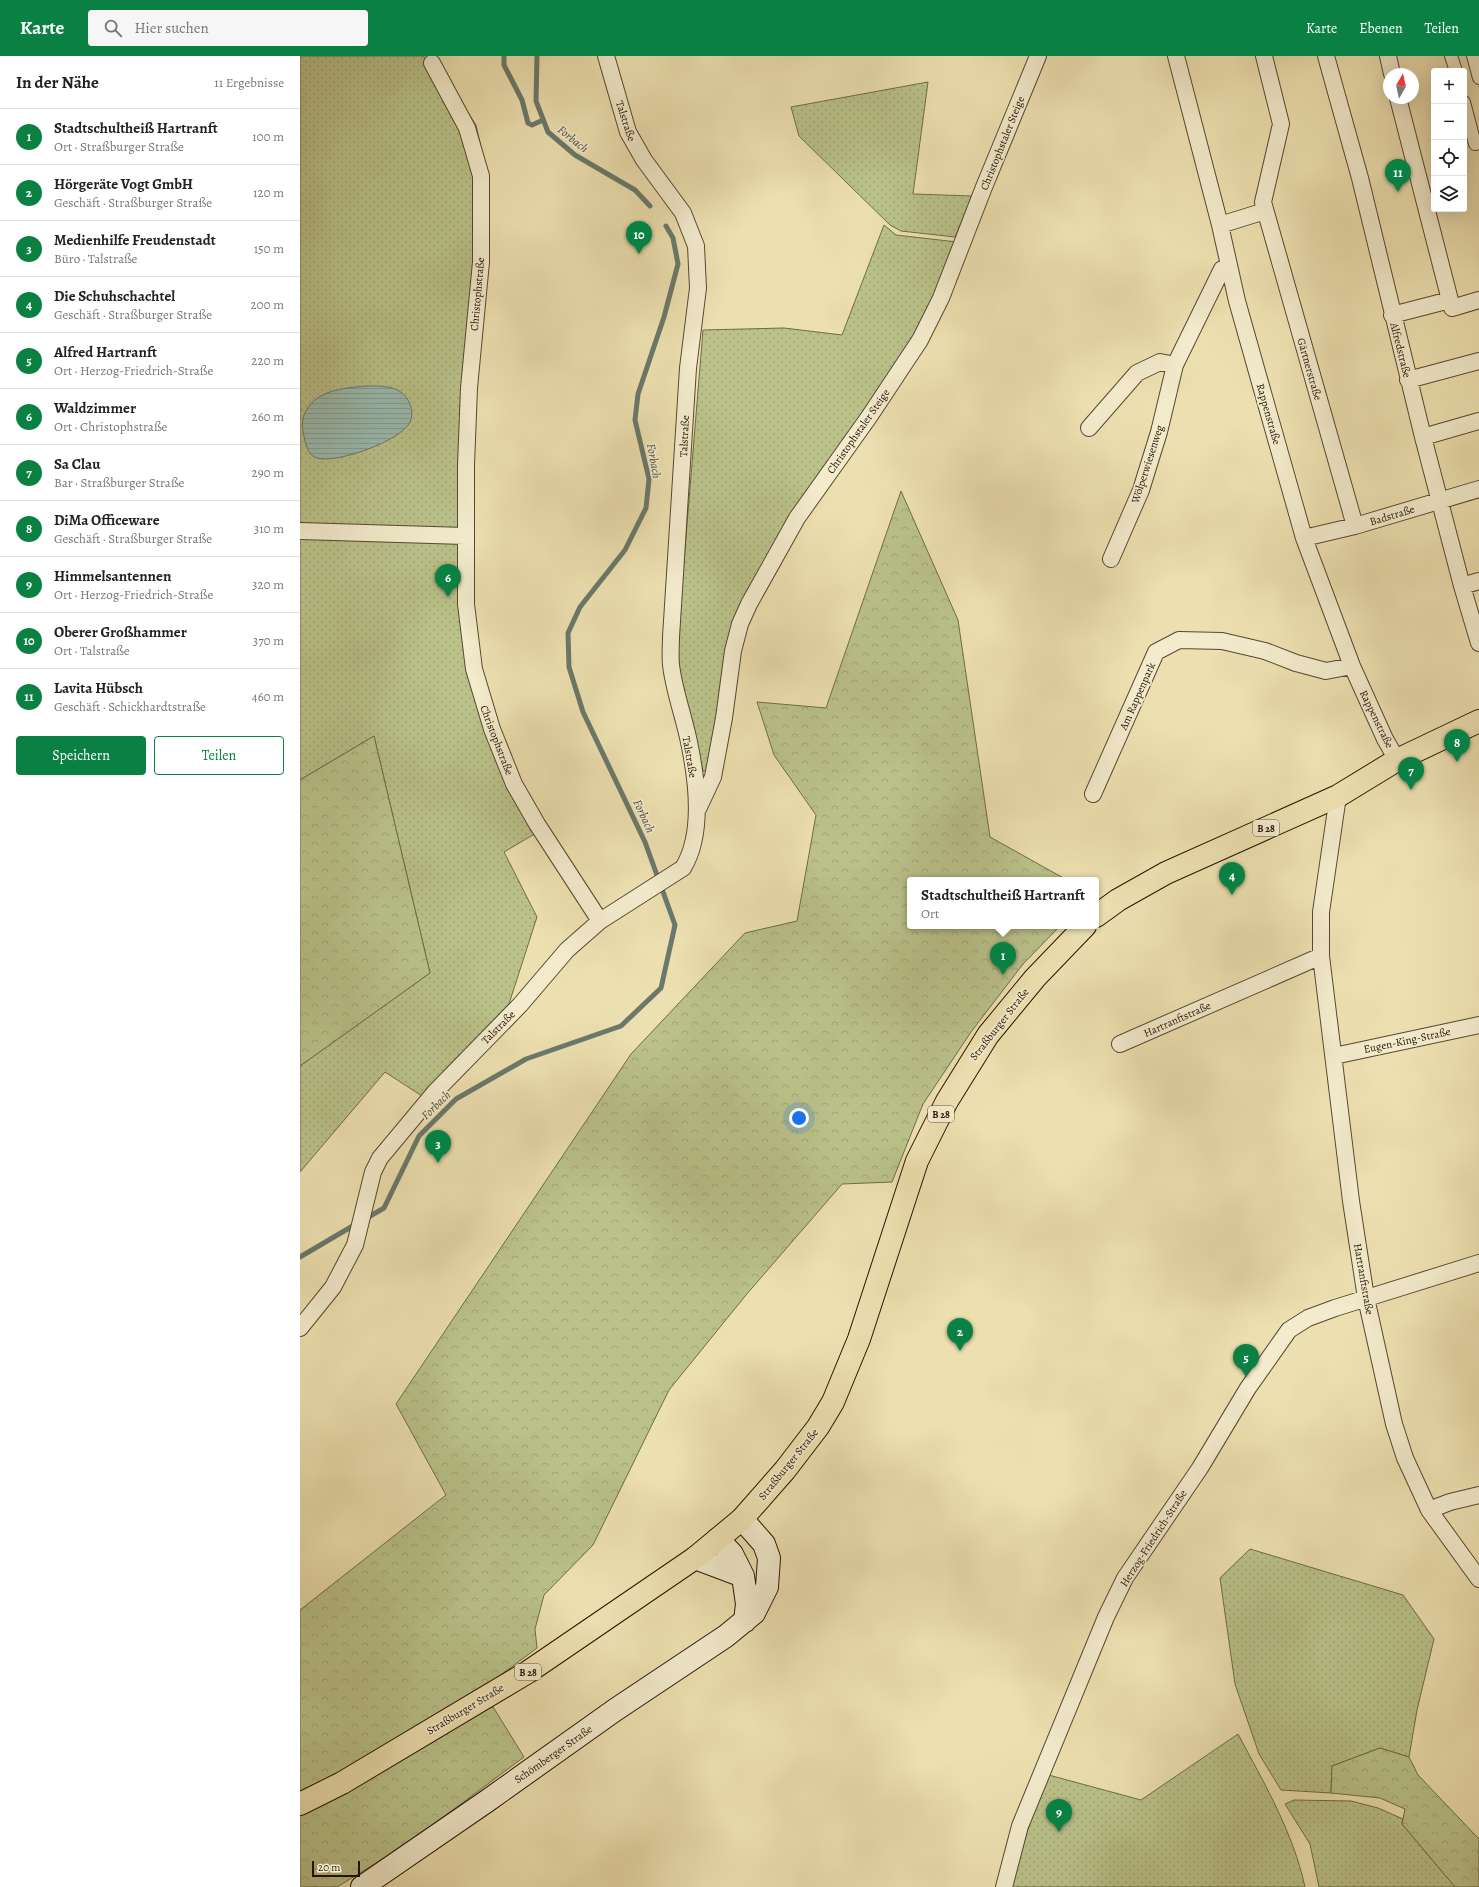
<!DOCTYPE html>
<html lang="de">
<meta charset="utf-8">
<style>
:root{--surface:#fff;--page:#f6f6f6;--text:#222;--muted:#767676;--line:#e0e0e0;--accent:#0b8043}
body{margin:0;font-family:Alegreya,serif;background:var(--page);color:var(--text)}
.controls{position:absolute;right:12px;top:12px;display:grid;overflow:hidden;border-radius:4px;box-shadow:0 4px 16px #0002}
.controls button{width:36px;height:36px;display:grid;place-items:center;padding:0;border:0;border-bottom:1px solid var(--line);background:var(--surface);color:var(--text);font:20px sans-serif}
.compass{position:absolute;left:1083px;top:12px;width:36px;height:36px;border-radius:50%;background:var(--surface);box-shadow:0 4px 16px #0002;rotate:9deg}
.scale{position:absolute;left:12px;bottom:10px;width:48px;box-sizing:border-box;padding-left:4px;border:2px solid #231505;border-top:0;font-size:11px;line-height:14px;white-space:nowrap;color:#231505;-webkit-text-stroke:3px #f3ebcc;paint-order:stroke}
.you{position:absolute;left:499px;top:1062px;width:14px;height:14px;margin:-10px;border:3px solid #fff;border-radius:50%;background:#1a73e8;box-shadow:0 0 0 6px #1a73e833}
.badge{display:grid;place-items:center;width:26px;height:26px;border-radius:50%;background:var(--accent);color:#fff;font-size:13px;font-weight:700}
.pin{position:absolute;translate:-50% -33px;filter:drop-shadow(0 1px 2px #0008)}
.pin::after{content:'';position:absolute;top:21px;width:14px;height:12px;background:inherit;clip-path:polygon(0 0,100% 0,50% 100%)}
.popup{position:absolute;left:607px;top:821px;width:192px;height:52px;box-sizing:border-box;display:grid;place-content:center;border-radius:4px;background:var(--surface);filter:drop-shadow(0 1px 3px #0005);font-size:13px;white-space:nowrap;color:var(--muted)}
.popup b{font-size:15px;color:var(--text)}
.popup::after{content:'';position:absolute;left:50%;top:100%;margin-left:-8px;border:8px solid transparent;border-top-color:var(--surface)}
.list{margin:0;padding:0;list-style:none}
h2{display:flex;justify-content:space-between;align-items:center;height:52px;margin:0;padding:0 16px;font-size:17px}
h2 small{font-size:13px;font-weight:400;color:var(--muted)}
.list li{display:grid;grid-template-columns:26px 1fr auto;gap:12px;align-items:center;box-sizing:border-box;height:56px;padding:0 16px;border-top:1px solid var(--line)}
.list b{display:block;font-size:15px;white-space:nowrap}
.list p{margin:0;font-size:13px;white-space:nowrap;color:var(--muted)}
.list em{font-size:13px;font-style:normal;color:var(--muted)}
.actions{display:flex;gap:8px;padding:12px 16px}
.actions a{flex:1;padding:9px 0;border:1px solid var(--accent);border-radius:4px;text-align:center;font-size:14px;color:var(--accent)}
.actions .main{background:var(--accent);color:#fff}
.icon{flex:none;width:22px;height:22px;fill:none;stroke:currentColor;stroke-width:2;stroke-linecap:round;stroke-linejoin:round}
.map{position:relative;flex:none;width:1179px;height:1831px;overflow:hidden}
header{display:flex;align-items:center;gap:24px;box-sizing:border-box;height:56px;padding:0 20px;background:var(--accent);color:#fff}
header strong{font-size:19px}
nav{display:flex;gap:22px;margin-inline-start:auto;font-size:14px}
.search{width:280px;height:36px;background:var(--page);display:flex;align-items:center;gap:10px;box-sizing:border-box;padding:0 14px;border-radius:4px;color:var(--muted);font-size:15px}
main{display:flex}
aside{flex:1;background:var(--surface)}
.map>svg:first-child{display:block}
</style>
<header>
<strong>Karte</strong>
<div class="search"><svg class="icon" aria-label="search" viewBox="0 0 24 24"><circle cx="10" cy="10" r="6"/><path d="M15 15l6 6"/></svg>Hier suchen</div>
<nav><a>Karte</a><a>Ebenen</a><a>Teilen</a></nav>
</header>
<main>
<aside>
<h2>In der Nähe<small>11 Ergebnisse</small></h2>
<ul class="list">
<li><span class="badge">1</span><div><b>Stadtschultheiß Hartranft</b><p>Ort · Straßburger Straße</p></div><em>100 m</em></li>
<li><span class="badge">2</span><div><b>Hörgeräte Vogt GmbH</b><p>Geschäft · Straßburger Straße</p></div><em>120 m</em></li>
<li><span class="badge">3</span><div><b>Medienhilfe Freudenstadt</b><p>Büro · Talstraße</p></div><em>150 m</em></li>
<li><span class="badge">4</span><div><b>Die Schuhschachtel</b><p>Geschäft · Straßburger Straße</p></div><em>200 m</em></li>
<li><span class="badge">5</span><div><b>Alfred Hartranft</b><p>Ort · Herzog-Friedrich-Straße</p></div><em>220 m</em></li>
<li><span class="badge">6</span><div><b>Waldzimmer</b><p>Ort · Christophstraße</p></div><em>260 m</em></li>
<li><span class="badge">7</span><div><b>Sa Clau</b><p>Bar · Straßburger Straße</p></div><em>290 m</em></li>
<li><span class="badge">8</span><div><b>DiMa Officeware</b><p>Geschäft · Straßburger Straße</p></div><em>310 m</em></li>
<li><span class="badge">9</span><div><b>Himmelsantennen</b><p>Ort · Herzog-Friedrich-Straße</p></div><em>320 m</em></li>
<li><span class="badge">10</span><div><b>Oberer Großhammer</b><p>Ort · Talstraße</p></div><em>370 m</em></li>
<li><span class="badge">11</span><div><b>Lavita Hübsch</b><p>Geschäft · Schickhardtstraße</p></div><em>460 m</em></li>
</ul>
<div class="actions"><a class="main">Speichern</a><a>Teilen</a></div>
</aside>
<div class="map">
<svg width="1179" height="1831" viewBox="0 0 1179 1831">
<defs>
<pattern id="grass-dots" width="8" height="8" patternUnits="userSpaceOnUse"><rect width="8" height="8" fill="#bac28a"/><path d="M2 2h.1M6 6h.1" fill="none" stroke="#a0a676" stroke-width="1.8" stroke-linecap="round"/></pattern>
<pattern id="forest-crowns" width="20" height="18" patternUnits="userSpaceOnUse"><rect width="20" height="18" fill="#bac28a"/><path d="M2 6a3 3 0 1 1 6 0M12 15a3 3 0 1 1 6 0" fill="none" stroke="#a0a676"/></pattern>
<pattern id="water-rules" width="6" height="5" patternUnits="userSpaceOnUse"><rect width="6" height="5" fill="#9abcb1"/><path d="M0 2.5h6" fill="none" stroke="#84a197"/></pattern>
</defs>
<rect width="100%" height="100%" fill="#ede0b0"/>
<filter id="stains"><feTurbulence type="fractalNoise" baseFrequency=".005" numOctaves="4"/><feColorMatrix values="0 0 0 0 .2 0 0 0 0 .09 0 0 0 0 .02 0 0 0 .5 -.17"/></filter>
<radialGradient id="worn" r=".72"><stop offset=".6" stop-color="#630" stop-opacity="0"/><stop offset="1" stop-color="#630" stop-opacity=".3"/></radialGradient>
<path fill="url(#grass-dots)" stroke="#6e6c48" d="M 0,0 L 123,0 L 137,10 L 176,69 L 189,126 L 167,454 L 171,571 L 187,656 L 243,773 L 204,796 L 237,861 L 208,951 L 122,1040 L 85,1016 L 0,1116 L 0,1010 L 130,917 L 74,680 L 0,724 Z
M 628,26 L 613,138 L 672,140 L 655,181 L 601,175 L 590,169 L 499,80 L 491,51 Z
M 584,169 L 596,179 L 657,186 L 612,291 L 444,544 L 410,715 L 403,715 L 379,612 L 378,578 L 403,274 L 484,272 L 542,279 Z
M 950,1493 L 1103,1539 L 1134,1583 L 1117,1654 L 1109,1701 L 1080,1692 L 1032,1710 L 1031,1737 L 981,1734 L 959,1698 L 935,1628 L 920,1522 Z
M 938,1678 C 964,1727 993,1776 1005,1831 L 710,1831 L 745,1718 L 841,1744 Z
M 994,1744 L 1051,1745 L 1078,1752 L 1103,1763 L 1102,1768 L 1155,1831 L 1019,1831 L 1010,1788 L 985,1748 Z"/>
<path fill="url(#forest-crowns)" stroke="#6e6c48" d="M 601,435 L 658,564 L 690,781 L 767,824 L 610,824 L 610,870 L 760,870 L 723,908 L 671,976 L 623,1048 L 592,1126 L 542,1128 L 446,1239 L 369,1334 L 293,1489 L 244,1539 L 235,1573 L 237,1592 L 182,1633 L 224,1701 L 107,1788 L 37,1831 L 0,1831 L 0,1554 L 146,1439 L 96,1348 L 331,998 L 445,877 L 497,865 L 516,759 L 474,699 L 457,646 L 526,652 Z
M 74,680 L 130,917 L 0,1010 L 0,724 Z
M 1080,1692 L 1109,1701 L 1118,1719 L 1179,1783 L 1179,1831 L 1155,1831 L 1102,1768 L 1105,1753 L 1080,1742 L 1031,1737 L 1032,1710 Z"/>
<path fill="url(#water-rules)" stroke="#6a796c" d="M 67,330 C 82,330 101,329 109,346 C 112,352 113,360 110,366 C 101,385 36,408 17,402 C 9,400 7,392 5,385 C 3,377 1,368 4,359 C 14,334 43,332 67,330 Z"/>
<g fill="none" stroke-linecap="round" stroke-linejoin="round">
<path stroke="#6a796c" stroke-width="5" d="M 204,0 L 204,9 L 222,44 L 228,67 L 232,69 L 243,64
M 237,0 L 236,45 L 248,76 L 275,99 L 335,134 L 350,150
M 65,1163 L 84,1152 L 119,1080 L 156,1043 L 226,1003 L 321,970 L 361,932 L 375,869 L 345,786 L 283,656 L 269,611 L 268,577 L 280,551 L 325,494 L 346,452 L 349,423 L 335,364 L 338,338 L 364,261 L 378,208 L 373,182 L 366,170
M 0,1201 L 56,1168"/>
<g stroke="#564830" stroke-width="14">
<path id="pedestrian" d="M 1151,0 L 1156,15
M 1173,0 L 1179,22
M 1164,46 L 1175,88 L 1179,87"/>
</g>
<g stroke="#564830" stroke-width="18">
<path id="minor" d="M 876,0 L 920,169 L 937,245 L 1004,482 L 1052,610 L 1085,683 L 1097,704
M 964,0 L 981,68 L 963,146 L 1055,470
M 1026,0 L 1060,122 L 1123,381 L 1162,530 L 1179,587
M 1088,0 L 1092,18
M 132,7 L 167,72 L 181,120 L 181,206 L 169,332 L 166,409 L 166,548 L 174,613 L 192,673 L 214,728 L 237,768 L 300,865
M 1098,42 L 1152,252 L 1179,244
M 920,169 L 965,155
M 1092,259 L 1150,244
M 1108,324 L 1179,305
M 789,372 L 837,317 L 860,306 L 875,309
M 1123,381 L 1179,365
M 0,475 L 165,480
M 1004,482 L 1055,470 L 1179,433
M 811,503 L 841,434 L 859,376 L 875,309 L 922,213 L 929,210
M 1162,530 L 1179,525
M 793,738 L 856,596 L 879,584 L 922,585 L 965,595 L 996,607 L 1026,615 L 1052,610
M 1038,740 L 1021,856 L 1021,900 L 1051,1145 L 1066,1242 L 1094,1368 L 1105,1402 L 1129,1454 L 1179,1523
M 398,753 L 413,721 L 424,662 L 433,595 L 440,568 L 449,548 L 497,462 L 569,361 L 620,284 L 641,242 L 684,131 L 738,0
M 820,988 L 1021,900
M 1034,1000 L 1179,969
M 0,1272 L 33,1231 L 55,1189 L 73,1116 L 80,1102 L 135,1036 L 220,949 L 267,894 L 300,865 L 383,812 C 404,778 397,724 389,686 C 384,661 374,635 371,609 C 370,600 371,590 371,581 L 388,312 L 398,232 L 396,190 L 383,157 L 344,104 L 328,76 L 306,0
M 1129,1454 L 1150,1446 L 1179,1439
M 704,1831 L 720,1770 L 806,1561 L 825,1522 L 900,1412 L 948,1332 L 989,1274 L 1008,1262 L 1035,1252 L 1179,1207"/>
</g>
<g stroke="#231505" stroke-width="24">
<path id="secondary" d="M 418,1483 L 432,1498 L 443,1520
M 395,1502 L 443,1520 L 447,1548 L 445,1565
M 62,1831 L 187,1745 L 315,1654 L 426,1580 L 454,1557 L 467,1531 L 469,1502 L 464,1488 L 442,1463"/>
</g>
<g stroke="#231505" stroke-width="24">
<path id="primary" d="M 796,860 L 818,844 L 866,817 L 1038,740 L 1097,704 L 1179,665
M 0,1748 L 42,1727 L 228,1616 L 395,1502 L 442,1463 L 485,1414 L 518,1371 L 533,1346 L 559,1283 L 617,1105 L 647,1045 L 688,979 L 735,922 L 785,870"/>
</g>
<use href="#pedestrian" stroke="#f3ebcc" stroke-width="12"/>
<use href="#minor" stroke="#f3ebcc" stroke-width="16"/>
<use href="#secondary" stroke="#f3ebcc" stroke-width="22"/>
<use href="#primary" stroke="#ede0b0" stroke-width="22"/>
</g>
<g text-anchor="middle" stroke-width="3.5" stroke-linejoin="round" paint-order="stroke">
<g fill="#f3ebcc" stroke="#615541" stroke-width="1">
<rect x="953" y="764" width="26" height="16" rx="3"/>
<rect x="628" y="1050" width="26" height="16" rx="3"/>
<rect x="215" y="1608" width="26" height="16" rx="3"/>
</g>
<g font-size="10" font-weight="bold" fill="#231505">
<text x="966" y="776">B 28</text>
<text x="641" y="1062">B 28</text>
<text x="228" y="1620">B 28</text>
</g>
<g font-size="11" fill="#231505" stroke="#f3ebcc">
<text transform="translate(326 65) rotate(72)" y="4">Talstraße</text>
<text transform="translate(702 87) rotate(-68)" y="4">Christophstaler Steige</text>
<text transform="translate(177 238) rotate(-85)" y="4">Christophstraße</text>
<text transform="translate(1101 294) rotate(76)" y="4">Alfredstraße</text>
<text transform="translate(1010 313) rotate(74)" y="4">Gärtnerstraße</text>
<text transform="translate(969 358) rotate(74)" y="4">Rappenstraße</text>
<text transform="translate(558 375) rotate(-55)" y="4">Christophstaler Steige</text>
<text transform="translate(384 380) rotate(-87)" y="4">Talstraße</text>
<text transform="translate(847 408) rotate(-72)" y="4">Wölperwiesenweg</text>
<text transform="translate(1092 459) rotate(-17)" y="4">Badstraße</text>
<text transform="translate(837 640) rotate(-66)" y="4">Am Rappenpark</text>
<text transform="translate(1077 663) rotate(64)" y="4">Rappenstraße</text>
<text transform="translate(197 684) rotate(69)" y="4">Christophstraße</text>
<text transform="translate(390 701) rotate(80)" y="4">Talstraße</text>
<text transform="translate(877 963) rotate(-24)" y="4">Hartranftstraße</text>
<text transform="translate(699 968) rotate(-52)" y="4">Straßburger Straße</text>
<text transform="translate(198 971) rotate(-45)" y="4">Talstraße</text>
<text transform="translate(1107 984) rotate(-12)" y="4">Eugen-King-Straße</text>
<text transform="translate(1064 1223) rotate(80)" y="4">Hartranftstraße</text>
<text transform="translate(488 1408) rotate(-51)" y="4">Straßburger Straße</text>
<text transform="translate(853 1482) rotate(-57)" y="4">Herzog-Friedrich-Straße</text>
<text transform="translate(165 1653) rotate(-31)" y="4">Straßburger Straße</text>
<text transform="translate(253 1698) rotate(-35)" y="4">Schömberger Straße</text>
</g>
<g font-size="12" font-style="italic" fill="#4d4f41" stroke="#f3ebcc">
<text transform="translate(273 83) rotate(39)" y="4">Forbach</text>
<text transform="translate(354 405) rotate(80)" y="4">Forbach</text>
<text transform="translate(344 760) rotate(65)" y="4">Forbach</text>
<text transform="translate(136 1049) rotate(-44)" y="4">Forbach</text>
</g>
</g>
<rect width="100%" height="100%" filter="url(#stains)"/>
<rect width="100%" height="100%" fill="url(#worn)"/>
</svg>
<div class="controls">
<button>+</button>
<button>−</button>
<button><svg class="icon" aria-label="locate" viewBox="0 0 24 24"><circle cx="12" cy="12" r="6"/><path d="M12 2v4M12 18v4M2 12h4M18 12h4"/></svg></button>
<button><svg class="icon" aria-label="layers" viewBox="0 0 24 24"><path d="M12 4l9 5-9 5-9-5zM3 14l9 5 9-5"/></svg></button>
</div>
<svg class="compass" viewBox="-18 -18 36 36"><path d="M0-13l5 13h-10z" fill="#e53935"/><path d="M0 13l5-13h-10z" fill="#767676"/></svg>
<div class="scale">20 m</div>
<div class="you"></div>
<div class="pin badge" style="left:703px;top:919px">1</div>
<div class="popup"><b>Stadtschultheiß Hartranft</b>Ort</div>
<div class="pin badge" style="left:660px;top:1295px">2</div>
<div class="pin badge" style="left:138px;top:1107px">3</div>
<div class="pin badge" style="left:932px;top:839px">4</div>
<div class="pin badge" style="left:946px;top:1321px">5</div>
<div class="pin badge" style="left:148px;top:541px">6</div>
<div class="pin badge" style="left:1111px;top:734px">7</div>
<div class="pin badge" style="left:1157px;top:706px">8</div>
<div class="pin badge" style="left:759px;top:1776px">9</div>
<div class="pin badge" style="left:339px;top:198px">10</div>
<div class="pin badge" style="left:1098px;top:136px">11</div>
</div>
</main>
